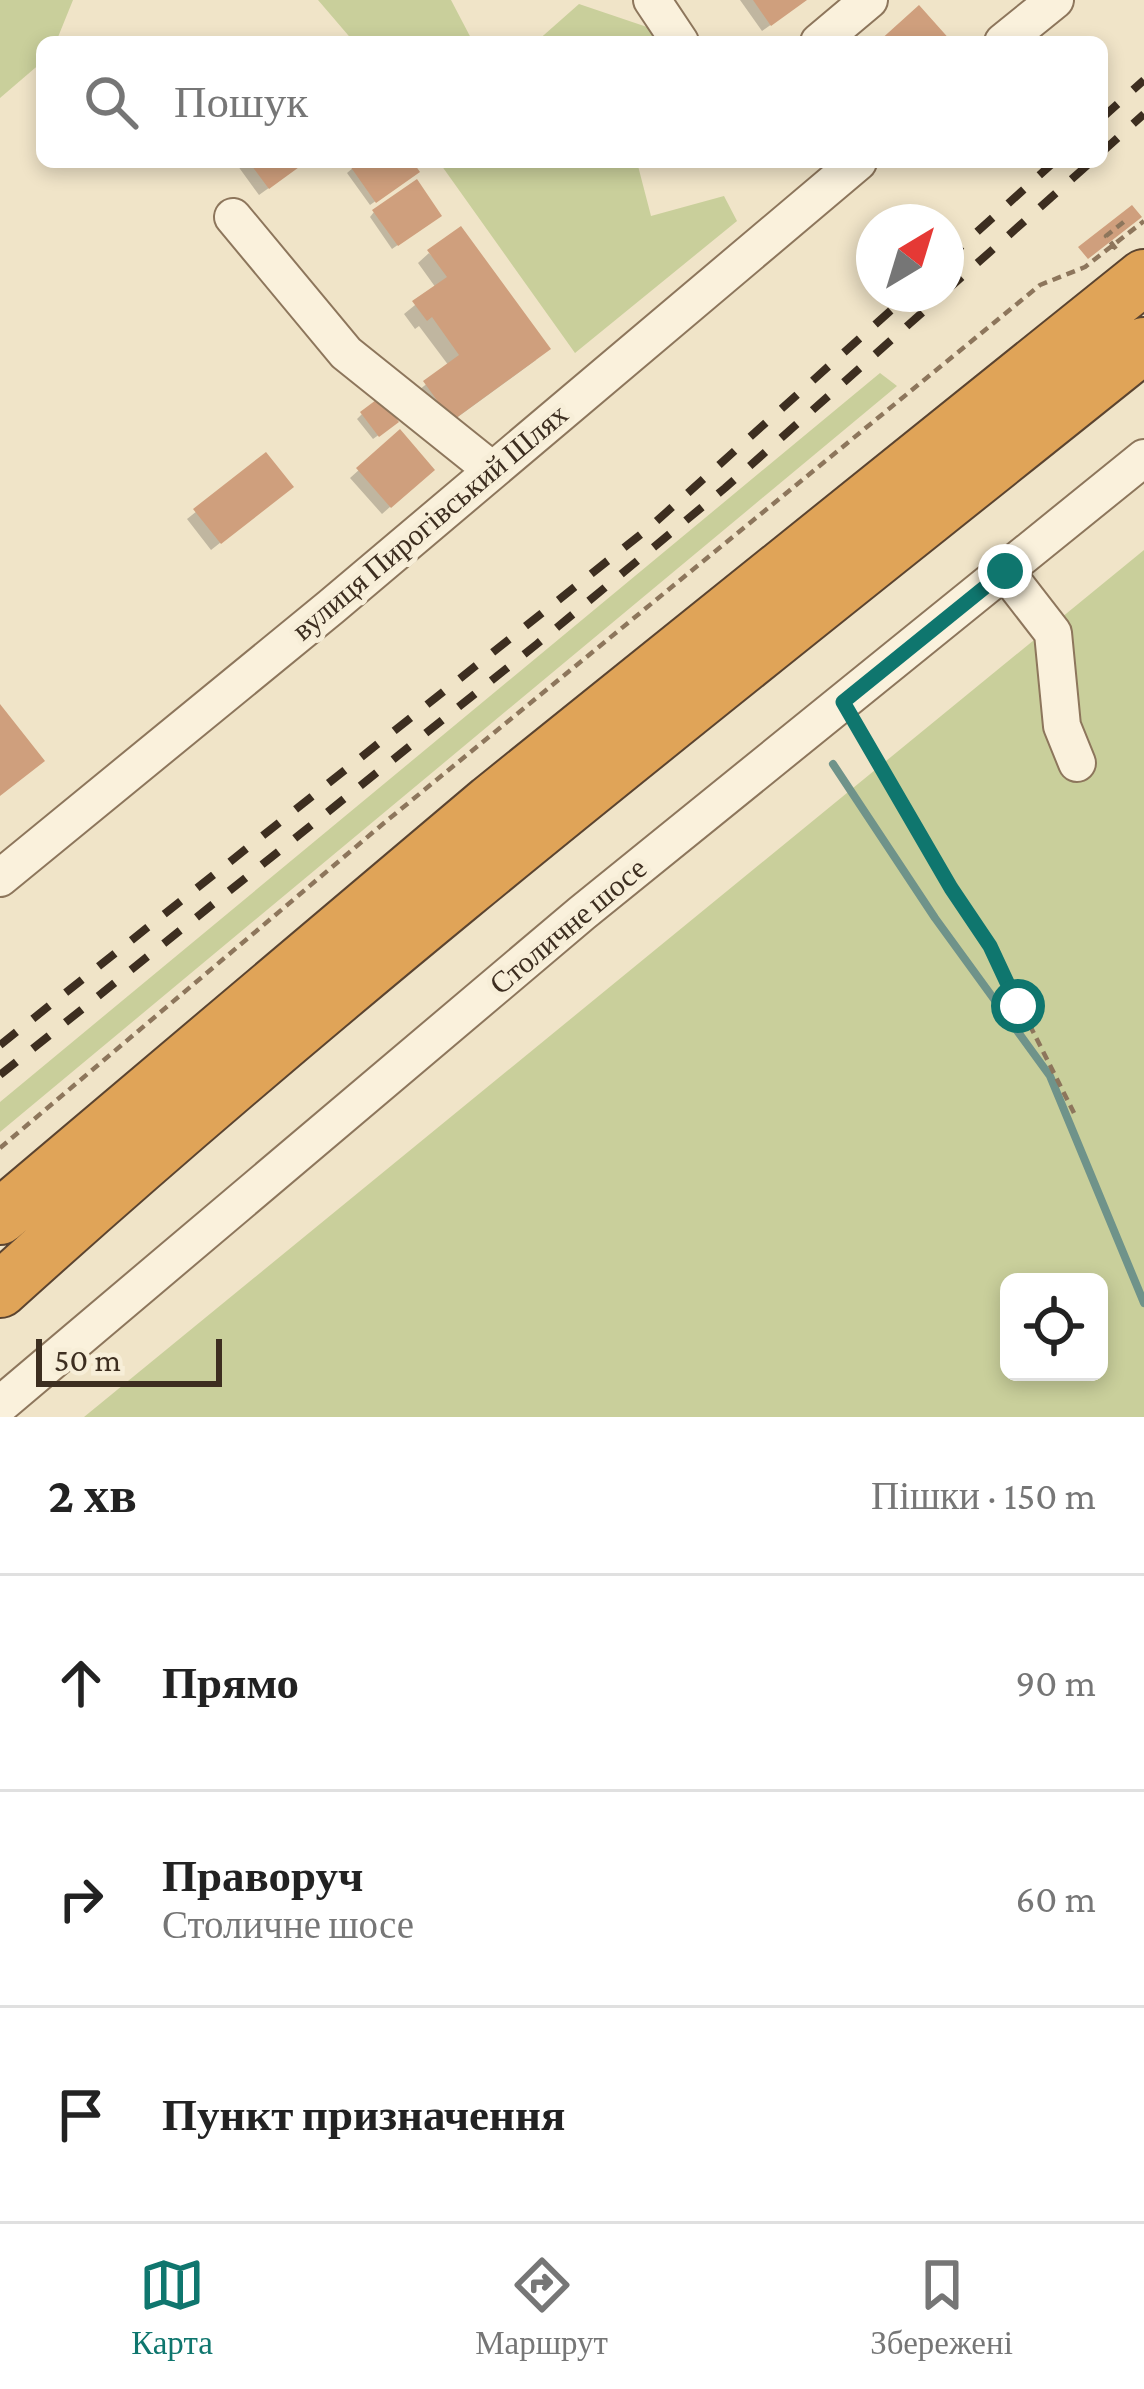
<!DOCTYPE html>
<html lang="uk">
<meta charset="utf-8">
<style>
:root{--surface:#fff;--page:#f6f6f6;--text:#222;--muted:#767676;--line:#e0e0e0;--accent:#0f766e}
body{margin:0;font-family:"Crimson Pro",serif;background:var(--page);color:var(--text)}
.controls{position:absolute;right:36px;bottom:36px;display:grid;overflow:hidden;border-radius:18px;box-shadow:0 6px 18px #0003}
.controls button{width:108px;height:108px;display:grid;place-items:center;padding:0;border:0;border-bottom:3px solid var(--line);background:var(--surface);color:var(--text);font:60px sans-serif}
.compass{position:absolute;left:856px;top:204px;width:108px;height:108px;border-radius:50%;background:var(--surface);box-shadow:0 6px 18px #0003;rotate:38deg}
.scale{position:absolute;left:36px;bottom:30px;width:186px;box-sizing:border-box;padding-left:12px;border:6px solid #3d2e20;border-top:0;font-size:33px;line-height:42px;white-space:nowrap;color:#3d2e20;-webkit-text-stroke:9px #f7eed8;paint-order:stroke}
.stop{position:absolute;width:36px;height:36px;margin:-27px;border:9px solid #0f766e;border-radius:50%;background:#fff}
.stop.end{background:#0f766e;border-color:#fff;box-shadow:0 3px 12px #0008}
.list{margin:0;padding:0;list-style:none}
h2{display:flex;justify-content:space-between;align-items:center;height:156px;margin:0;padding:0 48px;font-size:51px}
h2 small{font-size:39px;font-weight:400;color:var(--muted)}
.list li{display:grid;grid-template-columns:78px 1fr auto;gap:36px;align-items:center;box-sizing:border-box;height:216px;padding:0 48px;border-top:3px solid var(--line)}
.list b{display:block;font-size:45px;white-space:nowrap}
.list p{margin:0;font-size:39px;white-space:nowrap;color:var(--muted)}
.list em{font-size:39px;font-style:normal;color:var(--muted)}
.icon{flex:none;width:66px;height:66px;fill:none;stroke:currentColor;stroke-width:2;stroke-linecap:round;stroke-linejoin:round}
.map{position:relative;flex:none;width:1144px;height:1417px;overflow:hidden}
.search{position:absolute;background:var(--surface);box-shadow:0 6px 18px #0003;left:36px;right:36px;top:36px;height:132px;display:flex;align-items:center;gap:30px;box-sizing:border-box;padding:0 42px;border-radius:18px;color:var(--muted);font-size:45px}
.sheet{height:804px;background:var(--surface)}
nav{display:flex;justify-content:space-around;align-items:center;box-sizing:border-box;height:168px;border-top:3px solid var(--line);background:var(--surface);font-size:33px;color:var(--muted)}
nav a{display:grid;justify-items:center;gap:6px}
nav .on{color:var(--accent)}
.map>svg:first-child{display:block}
</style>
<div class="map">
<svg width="1144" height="1417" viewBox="0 0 1144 1417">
<rect width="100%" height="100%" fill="#f0e4c8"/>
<path fill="#c9cf9b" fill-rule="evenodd" d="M 0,0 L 73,0 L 56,42 L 42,42 L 42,62 L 0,98 Z
M 318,0 L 451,0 L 473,42 L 354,42 Z
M 579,4 L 650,28 L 656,42 L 536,42 Z
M 439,162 L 637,162 L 651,216 L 724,196 L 737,221 L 575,353 Z
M 880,373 L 897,386 L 0,1132 L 0,1102 Z
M 1144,550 L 1144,1417 L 84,1417 ZM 1009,1282 L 1099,1282 L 1099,1372 L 1009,1372 Z"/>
<path fill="#0003" d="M 740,0 L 806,0 L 762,31 Z
M 235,162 L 305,162 L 259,195 Z
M 360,162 L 409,162 L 411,176 L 370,205 L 347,173 Z
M 374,212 L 433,220 L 392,249 L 370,217 Z
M 429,253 L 536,360 L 440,430 L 414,394 L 449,366 L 419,326 L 415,329 L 404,314 L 436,288 L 418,263 Z
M 362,414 L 391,426 L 373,439 L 357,419 Z
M 399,434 L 424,477 L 382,514 L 350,478 Z
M 266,456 L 282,494 L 211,550 L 187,519 Z"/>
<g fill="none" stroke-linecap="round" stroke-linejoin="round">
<path stroke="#6f938a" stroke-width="8" d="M 833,764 L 935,918 L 1050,1076 L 1144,1303"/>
</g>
<path fill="#cf9f7d" d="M 753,0 L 807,0 L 771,26 Z
M 919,5 L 952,42 L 878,42 Z
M 249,162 L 306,162 L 269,189 Z
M 355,162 L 413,162 L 420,172 L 376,203 L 350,166 Z
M 417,179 L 442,216 L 398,246 L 372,210 Z
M 1132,205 L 1142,217 L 1088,259 L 1078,247 Z
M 461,226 L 551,349 L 452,421 L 423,381 L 459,355 L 432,317 L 427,321 L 412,301 L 447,277 L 427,250 Z
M 380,397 L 399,422 L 379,437 L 360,412 Z
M 400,429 L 435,470 L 391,508 L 356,468 Z
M 266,452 L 294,487 L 221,544 L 193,509 Z
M 0,704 L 45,761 L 0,796 Z"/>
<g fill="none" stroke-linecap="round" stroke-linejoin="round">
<g stroke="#8d765c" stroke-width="40">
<path id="minor" d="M 652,0 L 680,42
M 819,42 L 869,0
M 1003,42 L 1055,0
M 233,217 L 346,353 L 492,470
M 1005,571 L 1053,633 L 1062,726 L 1077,763
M 0,878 L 331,607 L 858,162
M 0,1405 L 582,913 L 1144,458"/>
</g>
<g stroke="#5b4430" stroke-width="58">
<path id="highway" d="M 0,1217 L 491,802 L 1144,277
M 0,1290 C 367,958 758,655 1144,345"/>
</g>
<path stroke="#8d765c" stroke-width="4.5" stroke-dasharray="9 6" stroke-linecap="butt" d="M 1116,249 L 1106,236 L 1126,220
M 858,726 L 951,888 L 990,946 L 1074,1113
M 0,1148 L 384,823 L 1040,285 L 1085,267 L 1144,221"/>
<use href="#minor" stroke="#faf1dc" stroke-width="36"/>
<use href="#highway" stroke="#e0a458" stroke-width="54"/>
<path stroke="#3d2e20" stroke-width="8" stroke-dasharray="21 21" stroke-linecap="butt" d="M 1102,118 L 1144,80
M 1102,152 L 1144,114
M 946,260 L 1054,162
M 946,291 L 1091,162
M 0,1045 L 650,527 L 909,294
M 0,1075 L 537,644 L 725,488 L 943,294"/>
</g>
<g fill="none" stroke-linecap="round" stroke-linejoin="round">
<path stroke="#0f766e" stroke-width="15" d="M 1005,571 L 843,702 L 951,888 L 990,946 L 1018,1006"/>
</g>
<g text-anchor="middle" stroke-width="10" stroke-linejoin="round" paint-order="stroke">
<g font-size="30" fill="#3d2e20" stroke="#f7eed8">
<text transform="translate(430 522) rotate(-40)" y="10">вулиця Пирогівський Шлях</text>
<text transform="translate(568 926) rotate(-40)" y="10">Столичне шосе</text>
</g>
</g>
</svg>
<div class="controls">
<button><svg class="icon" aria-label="locate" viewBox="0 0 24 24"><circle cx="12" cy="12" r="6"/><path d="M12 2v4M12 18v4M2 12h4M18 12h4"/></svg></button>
</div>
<svg class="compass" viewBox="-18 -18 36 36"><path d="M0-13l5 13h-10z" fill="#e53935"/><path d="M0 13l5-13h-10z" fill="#767676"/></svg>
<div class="scale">50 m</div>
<div class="stop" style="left:1018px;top:1006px"></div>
<div class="stop end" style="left:1005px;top:571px"></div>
<div class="search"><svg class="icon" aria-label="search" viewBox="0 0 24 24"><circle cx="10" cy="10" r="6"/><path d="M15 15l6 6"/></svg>Пошук</div>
</div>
<section class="sheet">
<h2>2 хв<small>Пішки · 150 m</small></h2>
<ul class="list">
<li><svg class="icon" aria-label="ahead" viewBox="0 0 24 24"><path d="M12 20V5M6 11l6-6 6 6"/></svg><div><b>Прямо</b></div><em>90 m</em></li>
<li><svg class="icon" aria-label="right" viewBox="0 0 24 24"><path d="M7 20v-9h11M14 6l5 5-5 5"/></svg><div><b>Праворуч</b><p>Столичне шосе</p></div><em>60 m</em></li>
<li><svg class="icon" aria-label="arrive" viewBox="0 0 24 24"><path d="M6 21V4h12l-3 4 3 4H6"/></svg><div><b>Пункт призначення</b></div></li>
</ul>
</section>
<nav>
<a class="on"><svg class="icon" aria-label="map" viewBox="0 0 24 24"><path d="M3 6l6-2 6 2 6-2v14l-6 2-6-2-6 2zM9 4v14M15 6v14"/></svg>Карта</a>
<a><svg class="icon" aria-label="directions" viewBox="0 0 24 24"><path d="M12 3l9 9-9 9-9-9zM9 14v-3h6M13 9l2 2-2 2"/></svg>Маршрут</a>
<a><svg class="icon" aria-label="saved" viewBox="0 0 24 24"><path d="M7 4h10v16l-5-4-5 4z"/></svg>Збережені</a>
</nav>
